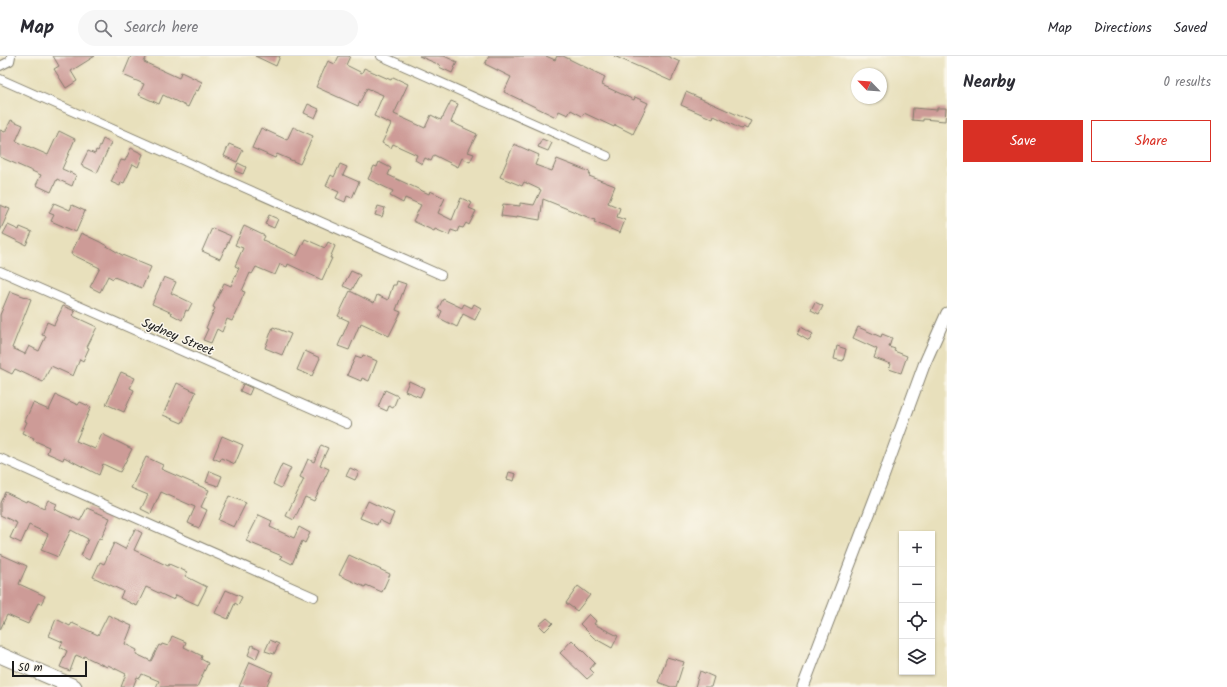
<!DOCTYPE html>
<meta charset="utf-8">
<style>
:root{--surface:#fff;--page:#f7f7f7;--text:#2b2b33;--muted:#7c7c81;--line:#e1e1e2;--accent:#d93025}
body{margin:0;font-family:Kalam,sans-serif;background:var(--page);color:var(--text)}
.controls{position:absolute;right:12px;bottom:12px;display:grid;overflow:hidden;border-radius:0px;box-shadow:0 1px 3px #0004}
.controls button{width:36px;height:36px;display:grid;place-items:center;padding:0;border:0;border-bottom:1px solid var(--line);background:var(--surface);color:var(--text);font:20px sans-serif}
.compass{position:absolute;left:851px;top:12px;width:36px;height:36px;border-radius:50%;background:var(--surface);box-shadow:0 1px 3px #0004;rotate:295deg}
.scale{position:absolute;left:12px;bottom:10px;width:75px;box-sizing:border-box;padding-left:4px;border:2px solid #1c1c1c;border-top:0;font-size:11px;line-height:14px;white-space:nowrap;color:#1c1c1c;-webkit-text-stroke:3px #fbf7ec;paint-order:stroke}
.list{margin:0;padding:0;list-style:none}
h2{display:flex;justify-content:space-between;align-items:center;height:52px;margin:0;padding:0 16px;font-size:17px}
h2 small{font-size:13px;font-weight:400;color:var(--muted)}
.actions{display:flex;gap:8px;padding:12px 16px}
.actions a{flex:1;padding:9px 0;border:1px solid var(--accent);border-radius:0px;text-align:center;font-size:14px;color:var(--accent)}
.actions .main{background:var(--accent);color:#fff}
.icon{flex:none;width:22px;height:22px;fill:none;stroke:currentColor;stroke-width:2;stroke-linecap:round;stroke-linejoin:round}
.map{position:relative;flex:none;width:947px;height:631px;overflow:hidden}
header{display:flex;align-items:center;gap:24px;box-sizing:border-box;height:56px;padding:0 20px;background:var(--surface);border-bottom:1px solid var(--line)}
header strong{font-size:19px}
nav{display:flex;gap:22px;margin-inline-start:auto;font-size:14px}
.search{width:280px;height:36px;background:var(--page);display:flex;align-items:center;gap:10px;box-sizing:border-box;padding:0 14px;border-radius:22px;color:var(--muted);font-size:15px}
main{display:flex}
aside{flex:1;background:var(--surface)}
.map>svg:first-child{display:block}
</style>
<header>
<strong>Map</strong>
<div class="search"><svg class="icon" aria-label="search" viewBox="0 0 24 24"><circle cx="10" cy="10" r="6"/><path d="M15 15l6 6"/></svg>Search here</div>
<nav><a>Map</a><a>Directions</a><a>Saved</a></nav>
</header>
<main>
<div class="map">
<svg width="947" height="631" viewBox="0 0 947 631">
<rect width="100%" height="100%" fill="#fbf7ec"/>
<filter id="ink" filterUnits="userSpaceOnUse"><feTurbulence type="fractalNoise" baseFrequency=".025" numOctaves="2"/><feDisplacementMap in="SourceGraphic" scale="8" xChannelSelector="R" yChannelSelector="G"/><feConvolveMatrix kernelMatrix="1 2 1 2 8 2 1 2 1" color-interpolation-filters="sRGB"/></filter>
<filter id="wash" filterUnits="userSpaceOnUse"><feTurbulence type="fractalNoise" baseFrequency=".012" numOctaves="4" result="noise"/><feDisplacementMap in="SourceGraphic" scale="16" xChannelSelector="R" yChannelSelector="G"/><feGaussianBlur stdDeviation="0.9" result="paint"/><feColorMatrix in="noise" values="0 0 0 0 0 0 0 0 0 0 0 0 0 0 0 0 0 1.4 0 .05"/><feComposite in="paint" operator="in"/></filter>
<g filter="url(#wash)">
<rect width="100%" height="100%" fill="#e8e0bc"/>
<g id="blocks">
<path fill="#cd9b97" d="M 53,0 L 95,0 L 71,15 L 77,25 L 66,32 L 54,13 L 59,10 Z
M 131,0 L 147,0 L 144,6 L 179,22 L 181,16 L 202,26 L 198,35 L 196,34 L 188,51 L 163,39 L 159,48 L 139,39 L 144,28 L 123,19 Z
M 255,0 L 280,0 L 276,10 Z
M 339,0 L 350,0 L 346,9 L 362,17 L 364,12 L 391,24 L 393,21 L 408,28 L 394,58 L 425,72 L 431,59 L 441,64 L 442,61 L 443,61 L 451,45 L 458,48 L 451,66 L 477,78 L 468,96 L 474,98 L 470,106 L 462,102 L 458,111 L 434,99 L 431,105 L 425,102 L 422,108 L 415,104 L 417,99 L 393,88 L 391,92 L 382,87 L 391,68 L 374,60 L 383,39 L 367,32 L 358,50 L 316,31 L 328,5 L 335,8 Z
M 419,0 L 444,0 L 457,6 L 452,17 L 439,11 L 440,9 Z
M 489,0 L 546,0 L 555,4 L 557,0 L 563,0 L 605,21 L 602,29 L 634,44 L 635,41 L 648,47 L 633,78 L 615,69 L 614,71 L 584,57 L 582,60 L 571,54 L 568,59 L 559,55 L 556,61 L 504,36 L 511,21 L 485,8 Z
M 614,0 L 667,0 L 680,6 L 671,25 Z
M 686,36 L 751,65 L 747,73 L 743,71 L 741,73 L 714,60 L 713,63 L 681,49 Z
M 308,48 L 319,53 L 315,62 L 304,57 Z
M 913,52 L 937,54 L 937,52 L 946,52 L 945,65 L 923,63 L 923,65 L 912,64 Z
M 11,64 L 23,69 L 16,85 L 48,99 L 59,75 L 75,83 L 62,113 L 76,119 L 72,130 L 57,123 L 51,136 L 36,129 L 41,119 L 0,101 L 0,74 L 5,76 Z
M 293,71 L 313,80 L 300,108 L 277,98 L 275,102 L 252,92 L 261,72 L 287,84 Z
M 103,83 L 111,87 L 97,117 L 81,109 L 88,95 L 95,98 L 96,94 L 98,95 Z
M 542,83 L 552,87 L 548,95 L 538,91 Z
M 229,88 L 243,94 L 237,106 L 224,100 Z
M 514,88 L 539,99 L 535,109 L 552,115 L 557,103 L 590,116 L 589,120 L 615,130 L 608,147 L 620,152 L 617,161 L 625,164 L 620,177 L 594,166 L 595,164 L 543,143 L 540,164 L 517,160 L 517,162 L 501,160 L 503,148 L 520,150 L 520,147 L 534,149 L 541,134 L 524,126 L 522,130 L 500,121 Z
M 131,92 L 143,98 L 138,111 L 133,108 L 124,127 L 121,126 L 120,130 L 111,126 L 121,104 L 125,105 Z
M 379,106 L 391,112 L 388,119 L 429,138 L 430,135 L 445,142 L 438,157 L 452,164 L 461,142 L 472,147 L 469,152 L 476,155 L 469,169 L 466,167 L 463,172 L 459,171 L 457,176 L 451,174 L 449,179 L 435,173 L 434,175 L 413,165 L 421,149 L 405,142 L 403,147 L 390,140 L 393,135 L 368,123 L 374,110 L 377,111 Z
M 238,107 L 246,111 L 243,118 L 235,115 Z
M 340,108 L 347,111 L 343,119 L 359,126 L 352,142 L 347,140 L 345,146 L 336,142 L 339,136 L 326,130 L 331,119 L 334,121 Z
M 54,147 L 70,154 L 72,149 L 85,155 L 76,176 L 51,165 L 54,159 L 49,157 Z
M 0,149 L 10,153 L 0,175 Z
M 378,150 L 385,152 L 382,161 L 375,159 Z
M 269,159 L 278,163 L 274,172 L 265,168 Z
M 8,169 L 19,174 L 20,171 L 32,176 L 26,189 L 3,178 Z
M 244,170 L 265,180 L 263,184 L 297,200 L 305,183 L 325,192 L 328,186 L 335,190 L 330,202 L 332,202 L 322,224 L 288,208 L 287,211 L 280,208 L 275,219 L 256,211 L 252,218 L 250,217 L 242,235 L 245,236 L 232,265 L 227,263 L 222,276 L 217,273 L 211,287 L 203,284 L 208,273 L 206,272 L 215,252 L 213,251 L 224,227 L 231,230 L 239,212 L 235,210 L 243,192 L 235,189 Z
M 212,172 L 231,180 L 220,203 L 202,195 Z
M 81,177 L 100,186 L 122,199 L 151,211 L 142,232 L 114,221 L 113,223 L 108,220 L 100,236 L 90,231 L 100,212 L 71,198 Z
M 351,215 L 360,219 L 352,234 L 343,230 Z
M 164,221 L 176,226 L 171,237 L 192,247 L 188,255 L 186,254 L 182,264 L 171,258 L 172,257 L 152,248 Z
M 397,225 L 406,228 L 396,254 L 401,256 L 389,280 L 361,267 L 360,270 L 359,270 L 349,294 L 338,290 L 349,265 L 338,260 L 350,235 L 374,247 L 377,239 L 388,244 L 393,229 L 396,229 Z
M 10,235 L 31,243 L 12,292 L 25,298 L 29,290 L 39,295 L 46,280 L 42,279 L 47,266 L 54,269 L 63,250 L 75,255 L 73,260 L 97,271 L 87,291 L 89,292 L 83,305 L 80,303 L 73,320 L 51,310 L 43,326 L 15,313 L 12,318 L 0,312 L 0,259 Z
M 443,243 L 462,252 L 464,248 L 472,252 L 474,248 L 481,252 L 475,264 L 463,258 L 457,271 L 439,262 L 442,255 L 438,253 Z
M 815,246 L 823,250 L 819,258 L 811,254 Z
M 273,271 L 291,278 L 282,299 L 265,292 Z
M 801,271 L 813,278 L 809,285 L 797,278 Z
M 858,271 L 881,281 L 882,278 L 892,282 L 889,291 L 895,293 L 894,295 L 907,300 L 901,317 L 889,313 L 891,308 L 874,302 L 877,293 L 853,282 Z
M 837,290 L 846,293 L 843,305 L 834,303 Z
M 305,295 L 320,302 L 312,320 L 297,314 Z
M 363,299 L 377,305 L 369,325 L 362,322 L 361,325 L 347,319 L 356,300 L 362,302 Z
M 121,316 L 135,322 L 130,332 L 134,334 L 124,356 L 106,348 Z
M 409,325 L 424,332 L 420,341 L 405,335 Z
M 177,327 L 196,336 L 182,367 L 163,359 Z
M 243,328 L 252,332 L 249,339 L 240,335 Z
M 385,334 L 398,340 L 393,352 L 389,350 L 387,355 L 378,351 Z
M 56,339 L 78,349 L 80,346 L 91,351 L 76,385 L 95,393 L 102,378 L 132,393 L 120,416 L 103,408 L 99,419 L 64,401 L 63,404 L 47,397 L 49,391 L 33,384 L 34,382 L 22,377 L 27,366 L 25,365 L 33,347 L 49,354 Z
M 222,380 L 243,389 L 235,408 L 221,402 L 220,405 L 213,402 Z
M 321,389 L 328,392 L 320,409 L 329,413 L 314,445 L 305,441 L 294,464 L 286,460 L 304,423 L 300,421 L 308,403 L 314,406 Z
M 146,401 L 163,409 L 161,413 L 209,434 L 201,451 L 207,454 L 199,472 L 188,467 L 195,451 L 161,436 L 151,458 L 141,453 L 148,439 L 131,432 Z
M 282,408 L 291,412 L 281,432 L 273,428 Z
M 350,412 L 359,416 L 355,424 L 346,420 Z
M 210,415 L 222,420 L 218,430 L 206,426 Z
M 509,416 L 516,418 L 514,425 L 507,423 Z
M 5,436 L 26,446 L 27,444 L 44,452 L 48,444 L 57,448 L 54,453 L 80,465 L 87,452 L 110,462 L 101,483 L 99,482 L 89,504 L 81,500 L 88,483 L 71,474 L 58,501 L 41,494 L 48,478 L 29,469 L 21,487 L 10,482 L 17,467 L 0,459 L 0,447 Z
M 229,440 L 246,447 L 234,471 L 218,464 Z
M 368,445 L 394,457 L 389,469 L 379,464 L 377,469 L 360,462 Z
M 259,459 L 272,465 L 270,471 L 294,482 L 299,471 L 310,477 L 305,487 L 302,485 L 292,508 L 280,502 L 282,500 L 246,485 Z
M 135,473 L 142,477 L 134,494 L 168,510 L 169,508 L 187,516 L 185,520 L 207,531 L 198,549 L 176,539 L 174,544 L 146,531 L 137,550 L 120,542 L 123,535 L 93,521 L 100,506 L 104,508 L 114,487 L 125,493 Z
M 0,498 L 27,510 L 19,528 L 45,540 L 41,548 L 38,547 L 28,568 L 7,559 L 0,574 Z
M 349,499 L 390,518 L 382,536 L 366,529 L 365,531 L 339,519 Z
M 578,530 L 590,539 L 577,555 L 566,547 Z
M 226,534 L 242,541 L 238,549 L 235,547 L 228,563 L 215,557 Z
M 589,558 L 596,565 L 594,568 L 618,580 L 612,592 L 594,582 L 580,568 Z
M 108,559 L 132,570 L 125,588 L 137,594 L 136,598 L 151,605 L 159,589 L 161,590 L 162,588 L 168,590 L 172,580 L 186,586 L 184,591 L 202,600 L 201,603 L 208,607 L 197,631 L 156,631 L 159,625 L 142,618 L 140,622 L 137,621 L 133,631 L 121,631 L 126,618 L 108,609 L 107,611 L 84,600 L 83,602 L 76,599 L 70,615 L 60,611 L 67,595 L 60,591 L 63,586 L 49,580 L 56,563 L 70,570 L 72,567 L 98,579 Z
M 547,562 L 553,567 L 545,575 L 539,569 Z
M 270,584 L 279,588 L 274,598 L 265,595 Z
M 572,584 L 595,607 L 590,613 L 594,617 L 587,623 L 560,597 Z
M 252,589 L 260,593 L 256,603 L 248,599 Z
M 667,601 L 684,606 L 676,631 L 671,631 L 658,626 Z
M 250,606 L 273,616 L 266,631 L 239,631 Z
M 700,615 L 714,621 L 711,631 L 695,631 Z"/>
</g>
</g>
<g filter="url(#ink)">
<use href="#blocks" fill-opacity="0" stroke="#827e6c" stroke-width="1"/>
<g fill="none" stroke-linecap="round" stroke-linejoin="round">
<g stroke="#827e6c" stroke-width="10">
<path id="street" d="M 381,0 L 607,100
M 0,10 L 10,5 L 11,0
M 0,23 L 441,219
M 0,215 L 347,368
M 0,402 L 314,541"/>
</g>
<g stroke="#827e6c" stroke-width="13">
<path id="secondary" d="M 803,631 L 882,424 L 924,309 L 947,257"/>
</g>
<g stroke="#827e6c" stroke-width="17">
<path id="highway" d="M 0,599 L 74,631"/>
</g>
<use href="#street" stroke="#fff" stroke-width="8"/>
<use href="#secondary" stroke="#fff" stroke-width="11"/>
<use href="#highway" stroke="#fff" stroke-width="15"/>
</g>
</g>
<g text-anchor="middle" stroke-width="3" stroke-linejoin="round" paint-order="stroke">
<g font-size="13" fill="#1c1c1c" stroke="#fbf7ec">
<text transform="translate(178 280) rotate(23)" y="5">Sydney Street</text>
</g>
</g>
</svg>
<div class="controls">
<button>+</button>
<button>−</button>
<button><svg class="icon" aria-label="locate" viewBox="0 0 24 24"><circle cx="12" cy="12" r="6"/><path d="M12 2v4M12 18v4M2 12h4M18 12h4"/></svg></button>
<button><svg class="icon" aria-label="layers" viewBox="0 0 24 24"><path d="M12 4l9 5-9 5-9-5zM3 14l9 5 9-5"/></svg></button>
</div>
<svg class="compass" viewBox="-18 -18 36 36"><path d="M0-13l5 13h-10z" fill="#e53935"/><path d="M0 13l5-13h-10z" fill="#7c7c81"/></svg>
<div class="scale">50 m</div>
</div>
<aside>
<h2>Nearby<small>0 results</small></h2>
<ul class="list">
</ul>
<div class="actions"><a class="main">Save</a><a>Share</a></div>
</aside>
</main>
